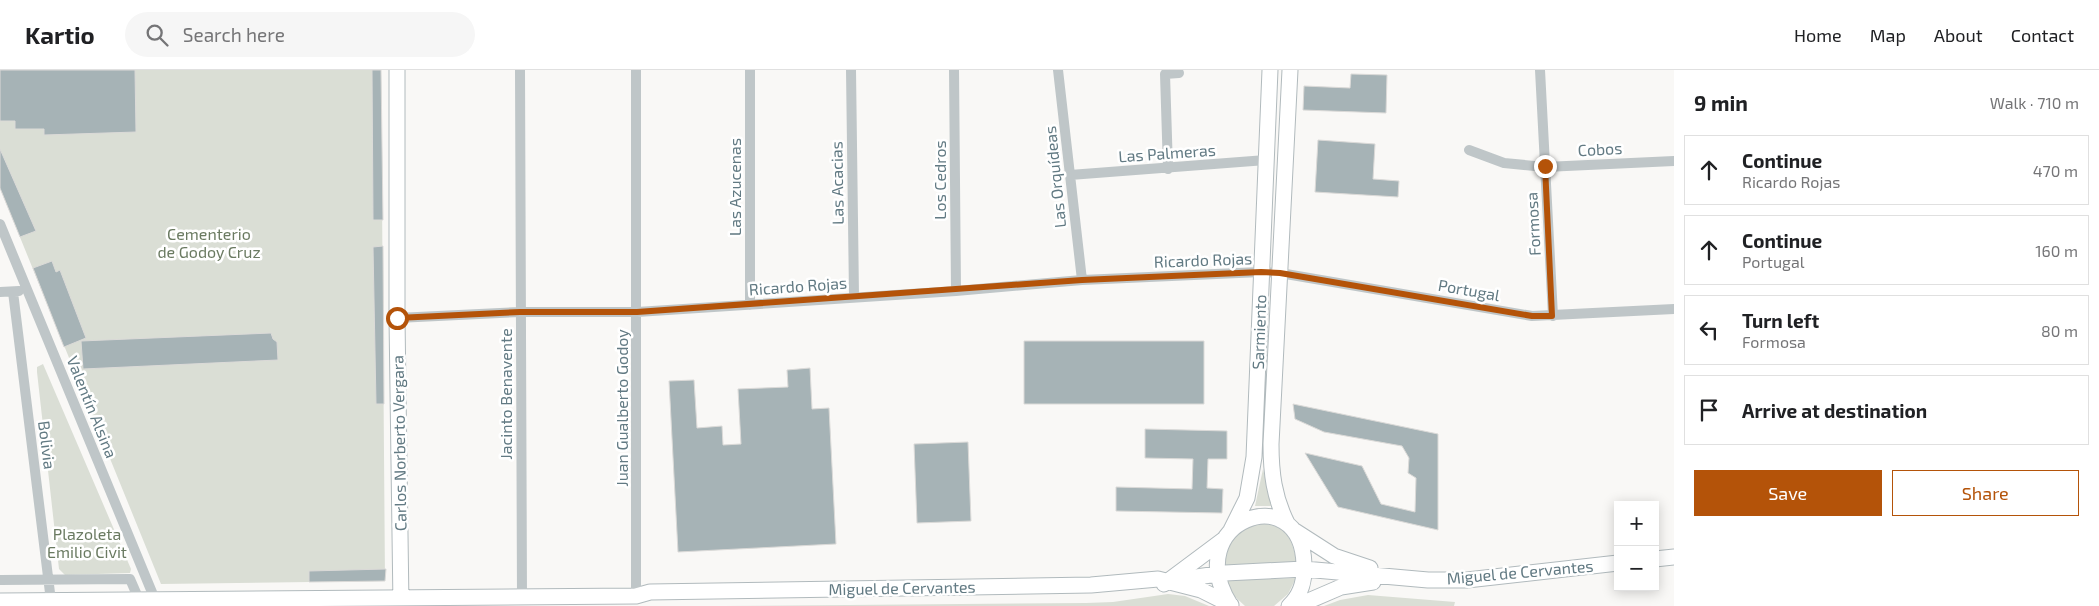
<!DOCTYPE html>
<meta charset="utf-8">
<style>
:root{--surface:#fff;--page:#f6f6f6;--text:#202124;--muted:#757577;--line:#e0e0e0;--accent:#b45309}
body{margin:0;font-family:"Exo 2",sans-serif;background:var(--page);color:var(--text)}
.controls{position:absolute;right:15px;bottom:15px;display:grid;overflow:hidden;border-radius:0px;box-shadow:0 2px 12px #0003}
.controls button{width:45px;height:45px;display:grid;place-items:center;padding:0;border:0;border-bottom:1px solid var(--line);background:var(--surface);color:var(--text);font:25px sans-serif}
.stop{position:absolute;width:15px;height:15px;margin:-11px;border:4px solid #b45309;border-radius:50%;background:#fff}
.stop.end{background:#b45309;border-color:#fff;box-shadow:0 1px 5px #0008}
.list{margin:0;padding:0;list-style:none}
h2{display:flex;justify-content:space-between;align-items:center;height:65px;margin:0;padding:0 20px;font-size:21px}
h2 small{font-size:16px;font-weight:400;color:var(--muted)}
.list li{display:grid;grid-template-columns:32px 1fr auto;gap:15px;align-items:center;box-sizing:border-box;height:70px;margin:0 10px 10px;padding:0 10px;border:1px solid var(--line);border-radius:0px}
.list b{display:block;font-size:19px;white-space:nowrap}
.list p{margin:0;font-size:16px;white-space:nowrap;color:var(--muted)}
.list em{font-size:16px;font-style:normal;color:var(--muted)}
.actions{display:flex;gap:10px;padding:15px 20px}
.actions a{flex:1;padding:11px 0;border:1px solid var(--accent);border-radius:0px;text-align:center;font-size:18px;color:var(--accent)}
.actions .main{background:var(--accent);color:#fff}
.icon{flex:none;width:28px;height:28px;fill:none;stroke:currentColor;stroke-width:2;stroke-linecap:round;stroke-linejoin:round}
.map{position:relative;flex:none;width:1674px;height:536px;overflow:hidden}
header{display:flex;align-items:center;gap:30px;box-sizing:border-box;height:70px;padding:0 25px;background:var(--surface);border-bottom:1px solid var(--line)}
header strong{font-size:24px}
nav{display:flex;gap:28px;margin-inline-start:auto;font-size:18px}
.search{width:350px;height:45px;background:var(--page);display:flex;align-items:center;gap:12px;box-sizing:border-box;padding:0 18px;border-radius:28px;color:var(--muted);font-size:19px}
main{display:flex}
aside{flex:1;background:var(--surface)}
.map>svg:first-child{display:block}
</style>
<header>
<strong>Kartio</strong>
<div class="search"><svg class="icon" aria-label="search" viewBox="0 0 24 24"><circle cx="10" cy="10" r="6"/><path d="M15 15l6 6"/></svg>Search here</div>
<nav><a>Home</a><a>Map</a><a>About</a><a>Contact</a></nav>
</header>
<main>
<div class="map">
<svg width="1674" height="536" viewBox="0 0 1674 536">
<rect width="100%" height="100%" fill="#f9f8f6"/>
<path fill="#daded5" d="M 0,0 L 381,0 L 385,511 L 161,514 L 0,118 Z
M 43,294 L 131,499 L 130,503 L 65,505 L 59,499 L 37,302 L 37,297 Z
M 1263,399 L 1272,436 L 1255,436 Z
M 1257,452 C 1287,457 1290,463 1297,492 L 1225,496 C 1228,469 1235,465 1257,452 Z
M 1296,508 L 1288,524 L 1274,536 L 1245,536 L 1232,524 L 1226,510 Z
M 1168,524 L 1185,526 L 1209,536 L 723,536 L 1086,533 L 1113,532 Z
M 1368,525 L 1455,532 L 1454,536 L 1324,536 L 1340,530 Z"/>
<path fill="#a6b3b6" stroke="#dbdad8" d="M 0,0 L 135,0 L 136,62 L 44,65 L 44,59 L 15,59 L 15,51 L 0,51 Z
M 372,0 L 381,0 L 383,150 L 373,150 Z
M 1351,4 L 1387,5 L 1386,43 L 1303,40 L 1304,16 L 1350,18 Z
M 1318,70 L 1375,74 L 1373,109 L 1399,111 L 1398,127 L 1315,122 Z
M 0,79 L 36,161 L 20,167 L 0,118 Z
M 383,176 L 384,334 L 376,334 L 373,177 Z
M 52,191 L 56,202 L 60,200 L 86,268 L 64,277 L 33,198 Z
M 271,263 L 273,269 L 277,272 L 278,290 L 83,299 L 81,271 Z
M 1024,271 L 1204,271 L 1204,334 L 1024,334 Z
M 810,298 L 812,339 L 829,338 L 836,474 L 678,482 L 669,311 L 694,310 L 697,358 L 722,356 L 723,375 L 741,374 L 738,319 L 788,317 L 787,300 Z
M 1293,334 L 1438,364 L 1438,460 L 1338,437 L 1305,383 L 1362,396 L 1381,434 L 1415,442 L 1416,408 L 1408,403 L 1409,388 L 1402,376 L 1324,362 L 1295,349 Z
M 1145,359 L 1227,361 L 1227,389 L 1208,389 L 1207,418 L 1223,419 L 1222,443 L 1116,441 L 1116,417 L 1192,419 L 1193,389 L 1145,388 Z
M 968,372 L 971,451 L 917,453 L 914,374 Z
M 386,499 L 385,511 L 309,512 L 309,501 Z"/>
<g fill="none" stroke-linecap="round" stroke-linejoin="round">
<g stroke="#b1babd" stroke-width="17">
<path id="secondary" d="M 397,0 L 397,248 L 401,536
M 1287,453 C 1274,427 1271,403 1271,374 L 1290,0
M 1231,460 L 1247,428 L 1254,387 L 1270,0
M 1295,461 L 1334,486 L 1370,498
M 1655,489 L 1674,487
M 1175,510 L 1225,503 L 1304,499 L 1428,510 L 1467,510 L 1618,493
M 1164,514 L 1223,470
M 0,531 L 636,526 L 650,522 L 1091,515 L 1158,509 L 1201,520 L 1231,535
M 1231,536 C 1177,451 1301,406 1304,494 C 1305,511 1301,525 1289,536
M 1297,536 L 1341,517 L 1373,512"/>
</g>
<path stroke="#bfc6c8" stroke-width="10" d="M 520,0 L 522,527
M 636,0 L 636,526
M 851,0 L 854,226
M 954,0 L 956,221
M 1058,0 L 1082,210
M 1540,0 L 1553,246
M 1469,80 L 1504,93 L 1545,97 L 1674,91
M 1168,99 L 1165,4 L 1179,3
M 1070,105 L 1266,90
M 0,154 L 156,532
M 0,222 L 19,221
M 13,222 L 51,531
M 750,235 L 750,0
M 397,248 L 520,242 L 637,242 L 956,221 L 1082,210 L 1261,202 L 1280,203 L 1532,246 L 1674,239
M 0,510 L 130,509 L 140,532"/>
<use href="#secondary" stroke="#fff" stroke-width="15"/>
</g>
<g fill="none" stroke-linecap="round" stroke-linejoin="round">
<path stroke="#b45309" stroke-width="6" d="M 397,248 L 520,242 L 637,242 L 1082,210 L 1261,202 L 1280,203 L 1532,246 L 1552,246 L 1545,96"/>
</g>
<g text-anchor="middle" stroke-width="5" stroke-linejoin="round" paint-order="stroke">
<g font-size="16" fill="#627a83" stroke="#fff">
<text transform="translate(1600 79) rotate(-3)" y="6">Cobos</text>
<text transform="translate(1167 83) rotate(-4)" y="6">Las Palmeras</text>
<text transform="translate(1055 107) rotate(-96)" y="6">Las Orquídeas</text>
<text transform="translate(940 110) rotate(-90)" y="6">Los Cedros</text>
<text transform="translate(837 113) rotate(-91)" y="6">Las Acacias</text>
<text transform="translate(735 117) rotate(-90)" y="6">Las Azucenas</text>
<text transform="translate(1533 154) rotate(-93)" y="6">Formosa</text>
<text transform="translate(1203 190) rotate(-2)" y="6">Ricardo Rojas</text>
<text transform="translate(798 216) rotate(-4)" y="6">Ricardo Rojas</text>
<text transform="translate(1469 220) rotate(10)" y="6">Portugal</text>
<text transform="translate(1259 262) rotate(-88)" y="6">Sarmiento</text>
<text transform="translate(506 324) rotate(-90)" y="6">Jacinto Benavente</text>
<text transform="translate(92 337) rotate(68)" y="6">Valentín Alsina</text>
<text transform="translate(622 338) rotate(-90)" y="6">Juan Gualberto Godoy</text>
<text transform="translate(399 373) rotate(-91)" y="6">Carlos Norberto Vergara</text>
<text transform="translate(47 375) rotate(83)" y="6">Bolivia</text>
<text transform="translate(1520 502) rotate(-5)" y="6">Miguel de Cervantes</text>
<text transform="translate(902 518) rotate(-1)" y="6">Miguel de Cervantes</text>
</g>
<g font-size="16" fill="#6a7a61" stroke="#fff">
<text x="209" y="170">Cementerio<tspan x="209" dy="18">de Godoy Cruz</tspan></text>
<text x="87" y="470">Plazoleta<tspan x="87" dy="18">Emilio Civit</tspan></text>
</g>
</g>
</svg>
<div class="controls">
<button>+</button>
<button>−</button>
</div>
<div class="stop" style="left:397px;top:248px"></div>
<div class="stop end" style="left:1545px;top:96px"></div>
</div>
<aside>
<h2>9 min<small>Walk · 710 m</small></h2>
<ul class="list">
<li><svg class="icon" aria-label="ahead" viewBox="0 0 24 24"><path d="M12 20V5M6 11l6-6 6 6"/></svg><div><b>Continue</b><p>Ricardo Rojas</p></div><em>470 m</em></li>
<li><svg class="icon" aria-label="ahead" viewBox="0 0 24 24"><path d="M12 20V5M6 11l6-6 6 6"/></svg><div><b>Continue</b><p>Portugal</p></div><em>160 m</em></li>
<li><svg class="icon" aria-label="left" viewBox="0 0 24 24"><path d="M17 20v-9H6M10 6l-5 5 5 5"/></svg><div><b>Turn left</b><p>Formosa</p></div><em>80 m</em></li>
<li><svg class="icon" aria-label="arrive" viewBox="0 0 24 24"><path d="M6 21V4h12l-3 4 3 4H6"/></svg><div><b>Arrive at destination</b></div></li>
</ul>
<div class="actions"><a class="main">Save</a><a>Share</a></div>
</aside>
</main>
